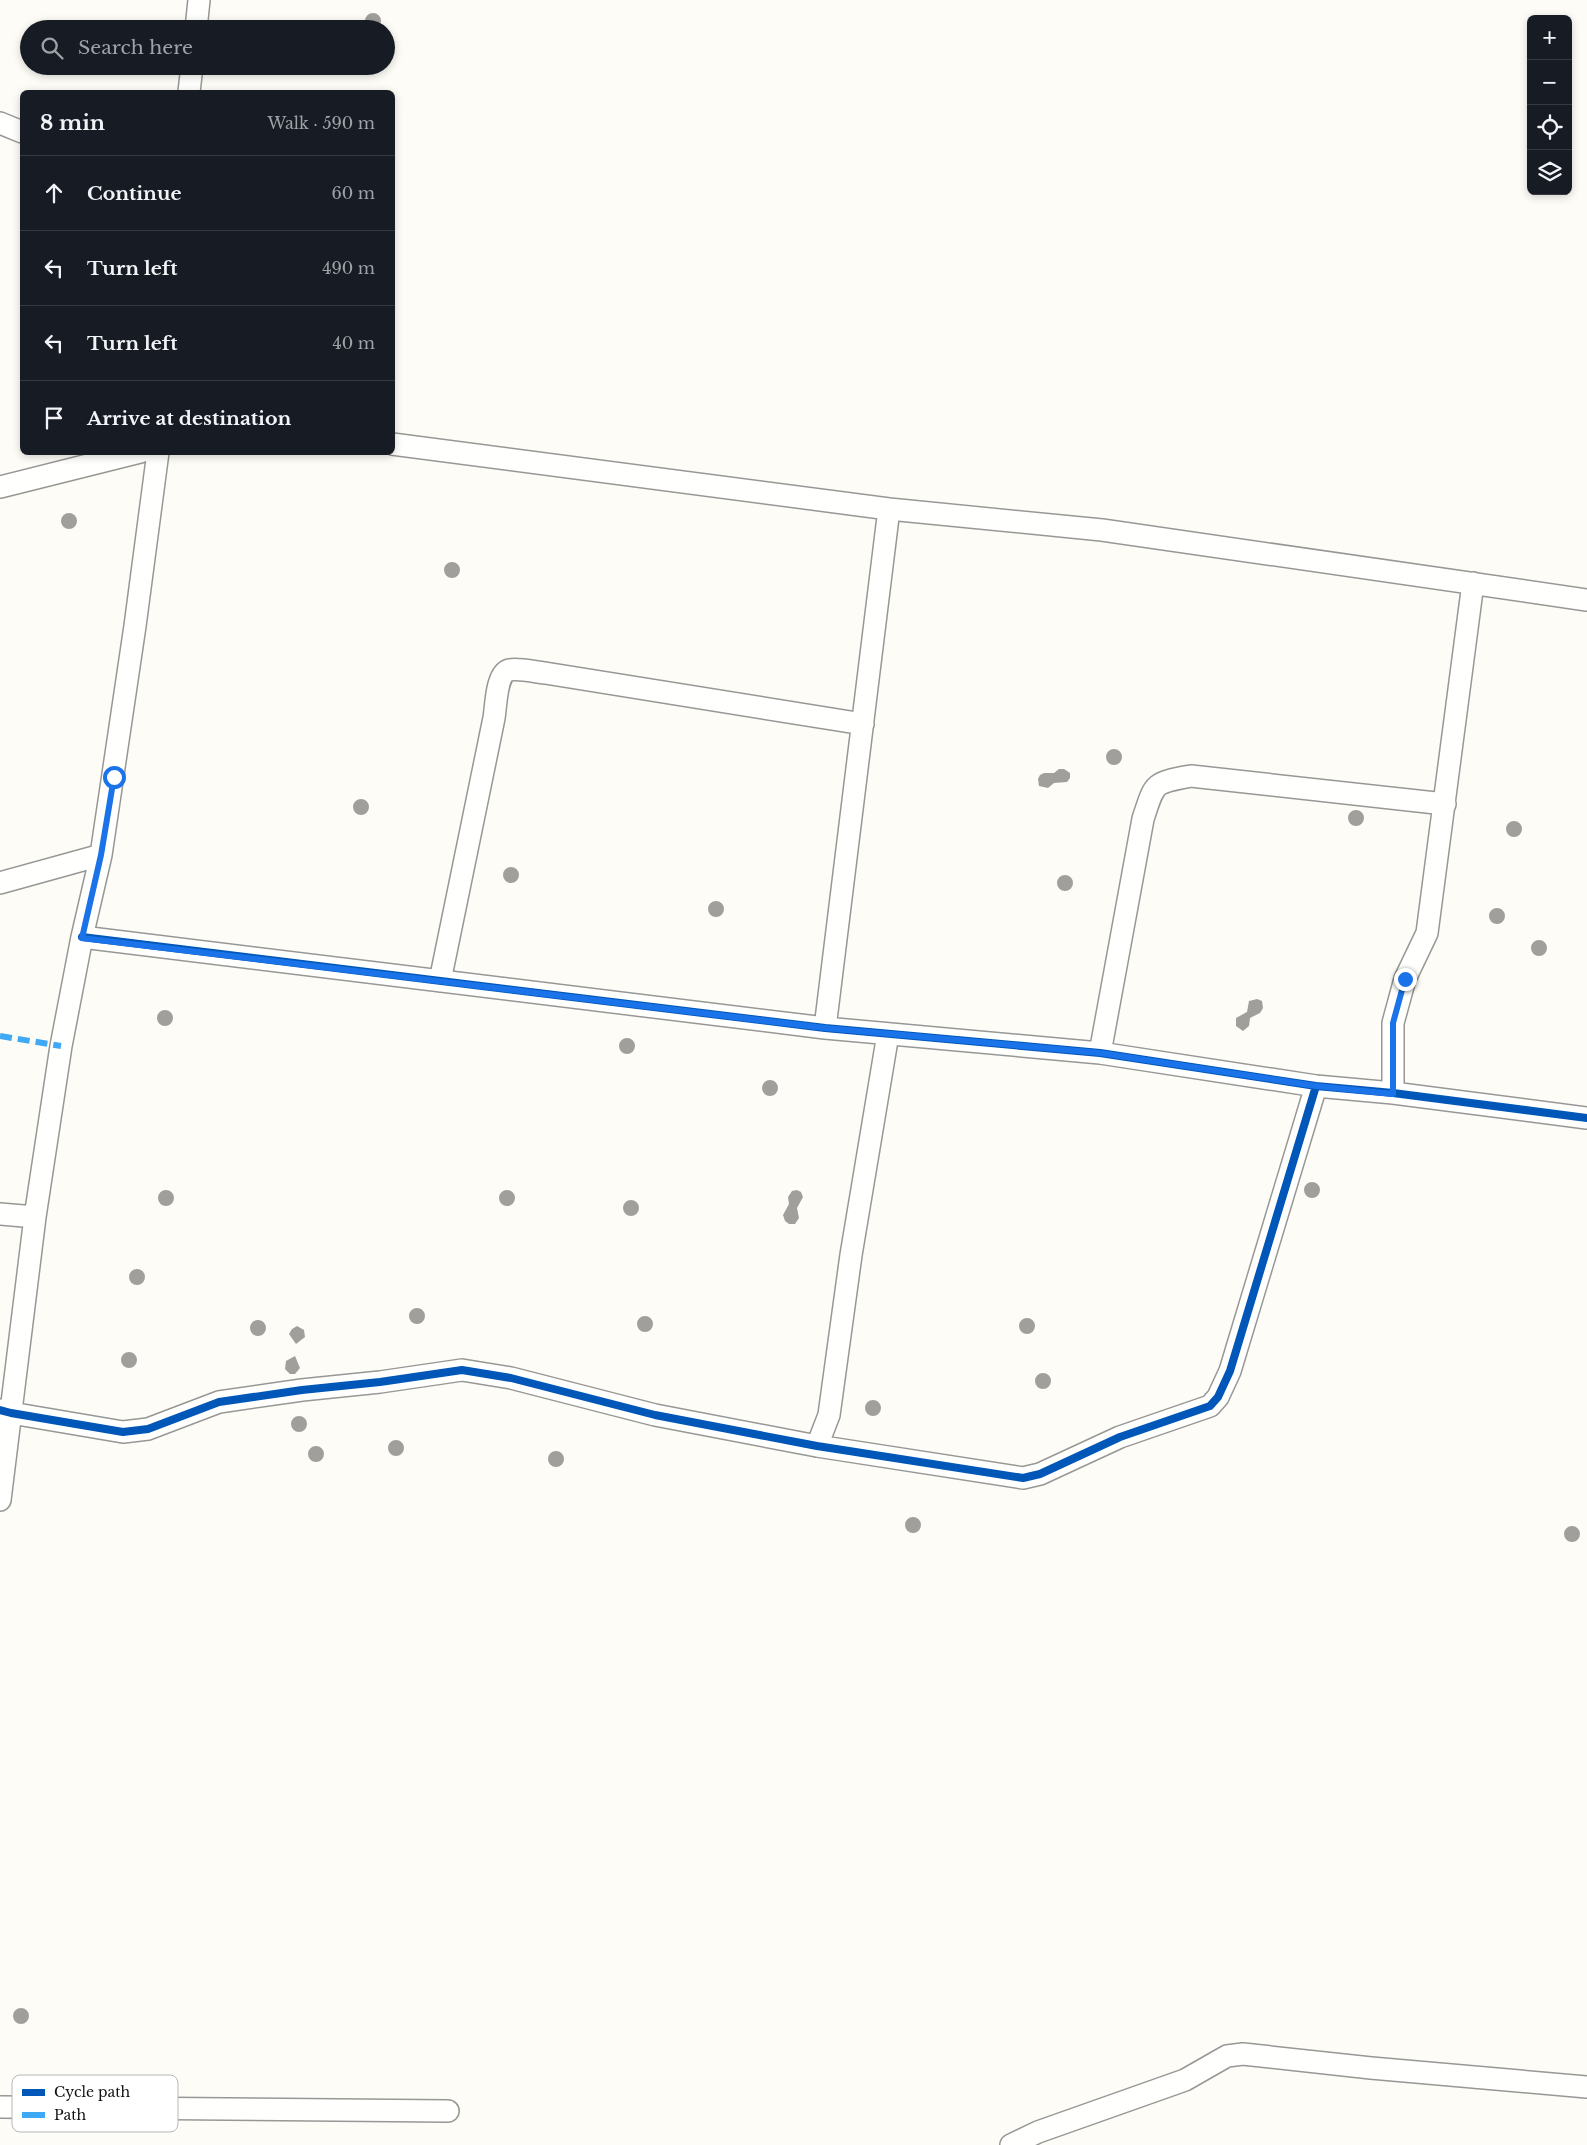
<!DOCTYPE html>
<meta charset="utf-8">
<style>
:root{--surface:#171b24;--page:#242831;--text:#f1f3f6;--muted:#9ea1a6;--line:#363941}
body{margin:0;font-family:"Libre Baskerville",serif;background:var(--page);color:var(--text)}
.controls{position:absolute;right:15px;top:15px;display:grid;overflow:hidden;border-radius:8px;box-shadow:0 2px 8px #0003}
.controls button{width:45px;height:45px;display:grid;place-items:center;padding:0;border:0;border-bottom:1px solid var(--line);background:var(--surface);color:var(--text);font:25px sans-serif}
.stop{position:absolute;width:15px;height:15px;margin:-11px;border:4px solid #1a73e8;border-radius:50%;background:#fff}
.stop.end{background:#1a73e8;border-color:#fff;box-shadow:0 1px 5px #0008}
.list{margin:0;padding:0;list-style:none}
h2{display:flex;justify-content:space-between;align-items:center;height:65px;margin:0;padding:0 20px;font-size:21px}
h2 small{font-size:16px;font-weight:400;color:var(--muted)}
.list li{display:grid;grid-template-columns:32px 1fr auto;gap:15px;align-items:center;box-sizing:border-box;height:75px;padding:0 20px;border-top:1px solid var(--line)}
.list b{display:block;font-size:19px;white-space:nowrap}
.list em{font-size:16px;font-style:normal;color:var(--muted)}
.icon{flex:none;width:28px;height:28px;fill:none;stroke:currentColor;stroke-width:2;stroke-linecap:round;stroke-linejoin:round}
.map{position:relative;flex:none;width:1587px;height:2145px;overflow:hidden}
.search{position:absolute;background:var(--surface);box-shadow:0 2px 8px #0003;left:20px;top:20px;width:375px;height:55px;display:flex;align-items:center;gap:12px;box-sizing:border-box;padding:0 18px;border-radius:28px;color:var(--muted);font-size:19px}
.panel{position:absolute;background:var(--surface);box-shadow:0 2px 8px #0003;left:20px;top:90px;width:375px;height:365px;border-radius:8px}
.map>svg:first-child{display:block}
</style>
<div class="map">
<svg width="1587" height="2145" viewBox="0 0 1587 2145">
<rect width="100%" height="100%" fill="#fdfcf7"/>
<path fill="#a19f9c" d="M365 21a8 8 0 1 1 16 0a8 8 0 1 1-16 0Z
M61 521a8 8 0 1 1 16 0a8 8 0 1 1-16 0Z
M444 570a8 8 0 1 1 16 0a8 8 0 1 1-16 0Z
M1106 757a8 8 0 1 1 16 0a8 8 0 1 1-16 0Z
M 1059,769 L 1064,769 L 1070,773 L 1070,778 L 1067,782 L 1054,783 L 1048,788 L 1039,786 L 1038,779 L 1040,775 L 1044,773 L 1054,773 Z
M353 807a8 8 0 1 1 16 0a8 8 0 1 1-16 0Z
M1348 818a8 8 0 1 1 16 0a8 8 0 1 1-16 0Z
M1506 829a8 8 0 1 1 16 0a8 8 0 1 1-16 0Z
M503 875a8 8 0 1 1 16 0a8 8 0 1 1-16 0Z
M1057 883a8 8 0 1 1 16 0a8 8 0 1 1-16 0Z
M708 909a8 8 0 1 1 16 0a8 8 0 1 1-16 0Z
M1489 916a8 8 0 1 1 16 0a8 8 0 1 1-16 0Z
M1531 948a8 8 0 1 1 16 0a8 8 0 1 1-16 0Z
M 1257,999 L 1262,1001 L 1263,1008 L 1260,1013 L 1250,1018 L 1249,1026 L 1243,1031 L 1236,1026 L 1236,1018 L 1247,1012 L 1249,1001 Z
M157 1018a8 8 0 1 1 16 0a8 8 0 1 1-16 0Z
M619 1046a8 8 0 1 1 16 0a8 8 0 1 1-16 0Z
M762 1088a8 8 0 1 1 16 0a8 8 0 1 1-16 0Z
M1304 1190a8 8 0 1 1 16 0a8 8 0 1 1-16 0Z
M 797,1190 L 801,1192 L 803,1197 L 797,1208 L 799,1218 L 795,1224 L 789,1224 L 785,1221 L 783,1215 L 789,1204 L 788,1197 L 792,1191 Z
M158 1198a8 8 0 1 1 16 0a8 8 0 1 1-16 0Z
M499 1198a8 8 0 1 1 16 0a8 8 0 1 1-16 0Z
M623 1208a8 8 0 1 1 16 0a8 8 0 1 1-16 0Z
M129 1277a8 8 0 1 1 16 0a8 8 0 1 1-16 0Z
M409 1316a8 8 0 1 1 16 0a8 8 0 1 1-16 0Z
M637 1324a8 8 0 1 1 16 0a8 8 0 1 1-16 0Z
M1019 1326a8 8 0 1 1 16 0a8 8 0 1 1-16 0Z
M250 1328a8 8 0 1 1 16 0a8 8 0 1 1-16 0Z
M 297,1326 L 304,1330 L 305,1337 L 296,1344 L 289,1334 L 292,1329 Z
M121 1360a8 8 0 1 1 16 0a8 8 0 1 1-16 0Z
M 295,1356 L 300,1368 L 295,1374 L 290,1374 L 285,1369 L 286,1361 Z
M1035 1381a8 8 0 1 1 16 0a8 8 0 1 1-16 0Z
M865 1408a8 8 0 1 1 16 0a8 8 0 1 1-16 0Z
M291 1424a8 8 0 1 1 16 0a8 8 0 1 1-16 0Z
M388 1448a8 8 0 1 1 16 0a8 8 0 1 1-16 0Z
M308 1454a8 8 0 1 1 16 0a8 8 0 1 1-16 0Z
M548 1459a8 8 0 1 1 16 0a8 8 0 1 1-16 0Z
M905 1525a8 8 0 1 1 16 0a8 8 0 1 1-16 0Z
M1564 1534a8 8 0 1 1 16 0a8 8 0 1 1-16 0Z
M13 2016a8 8 0 1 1 16 0a8 8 0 1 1-16 0Z"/>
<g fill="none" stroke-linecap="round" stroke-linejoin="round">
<g stroke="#979795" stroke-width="24">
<path id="minor" d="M 196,29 L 199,0
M 189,92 L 192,66
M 0,123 L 22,132
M 392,444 L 889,509 L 1102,530 L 1587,600
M 0,487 L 140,452
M 0,883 L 101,855
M 82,937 L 825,1028 L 1100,1053 L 1316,1086 L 1393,1093 L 1587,1118
M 440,981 L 494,718 C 496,707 496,674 509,670 C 519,668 535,672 545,673 L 863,724
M 825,1028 L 889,509
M 1100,1053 L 1143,819 C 1155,782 1153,783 1191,776 L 1445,804
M 1393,1093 L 1393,1023 L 1405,979 L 1427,933 L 1473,583
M 0,1214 L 35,1217
M 0,1410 L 11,1413 L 123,1432 L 148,1429 L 219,1402 L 302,1390 L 380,1382 L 462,1370 L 511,1378 L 655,1415 L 817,1446 L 1023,1478 L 1040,1474 L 1120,1437 L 1210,1406 L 1218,1397 L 1230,1371 L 1316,1086
M 817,1446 L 829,1415 L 851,1255 L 888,1034
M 0,1500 L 35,1217 L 61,1046 L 82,937 L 101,855 L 135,626 L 158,452
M 0,2107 L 448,2111
M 1011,2145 L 1038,2132 L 1185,2080 L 1227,2056 L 1243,2054 L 1371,2068 L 1587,2087"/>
</g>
<use href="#minor" stroke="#fffffe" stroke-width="21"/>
<path stroke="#3fa9f5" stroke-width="6" stroke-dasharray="12 6" stroke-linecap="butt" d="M 0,1036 L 61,1046"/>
<g stroke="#fff" stroke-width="11">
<path id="cycleway" d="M 82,937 L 825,1028 L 1100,1053 L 1316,1086 L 1393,1093 L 1587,1118
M 0,1410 L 11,1413 L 123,1432 L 148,1429 L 219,1402 L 302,1390 L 380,1382 L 462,1370 L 511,1378 L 655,1415 L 817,1446 L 1023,1478 L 1040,1474 L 1120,1437 L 1210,1406 L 1218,1397 L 1230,1371 L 1316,1086"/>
</g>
<use href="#cycleway" stroke="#0057b8" stroke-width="8"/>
</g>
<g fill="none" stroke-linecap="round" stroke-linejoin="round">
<path stroke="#1a73e8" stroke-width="6" d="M 114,777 L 101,855 L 82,938 L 825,1028 L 1100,1053 L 1316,1086 L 1393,1094 L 1393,1023 L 1405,979"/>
</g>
<rect x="12" y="2075" width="166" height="57" rx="8" fill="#fff" stroke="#b8b8b8" stroke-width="1"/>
<rect x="22" y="2089" width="23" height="7" fill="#0057b8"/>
<rect x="22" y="2112" width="23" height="6" fill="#3fa9f5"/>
<g font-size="14" fill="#111">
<text x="54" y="2097">Cycle path</text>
<text x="54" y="2120">Path</text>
</g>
</svg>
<div class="controls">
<button>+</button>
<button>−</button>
<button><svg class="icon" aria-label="locate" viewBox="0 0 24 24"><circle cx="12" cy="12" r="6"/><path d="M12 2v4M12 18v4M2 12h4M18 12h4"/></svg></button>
<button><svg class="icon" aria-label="layers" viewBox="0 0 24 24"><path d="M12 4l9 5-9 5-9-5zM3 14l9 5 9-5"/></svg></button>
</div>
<div class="stop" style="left:114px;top:777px"></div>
<div class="stop end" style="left:1405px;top:979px"></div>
<div class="search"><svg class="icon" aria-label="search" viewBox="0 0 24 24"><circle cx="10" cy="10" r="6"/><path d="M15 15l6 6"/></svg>Search here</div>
<section class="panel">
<h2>8 min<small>Walk · 590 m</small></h2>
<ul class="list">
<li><svg class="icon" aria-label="ahead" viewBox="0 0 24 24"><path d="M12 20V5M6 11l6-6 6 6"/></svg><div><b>Continue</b></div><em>60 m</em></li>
<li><svg class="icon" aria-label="left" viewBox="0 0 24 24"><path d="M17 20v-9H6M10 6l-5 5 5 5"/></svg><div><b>Turn left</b></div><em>490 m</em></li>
<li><svg class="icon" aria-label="left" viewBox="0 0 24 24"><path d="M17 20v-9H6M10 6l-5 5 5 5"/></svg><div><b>Turn left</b></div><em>40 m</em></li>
<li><svg class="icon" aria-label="arrive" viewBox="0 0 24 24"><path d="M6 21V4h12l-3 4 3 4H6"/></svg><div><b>Arrive at destination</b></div></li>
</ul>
</section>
</div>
